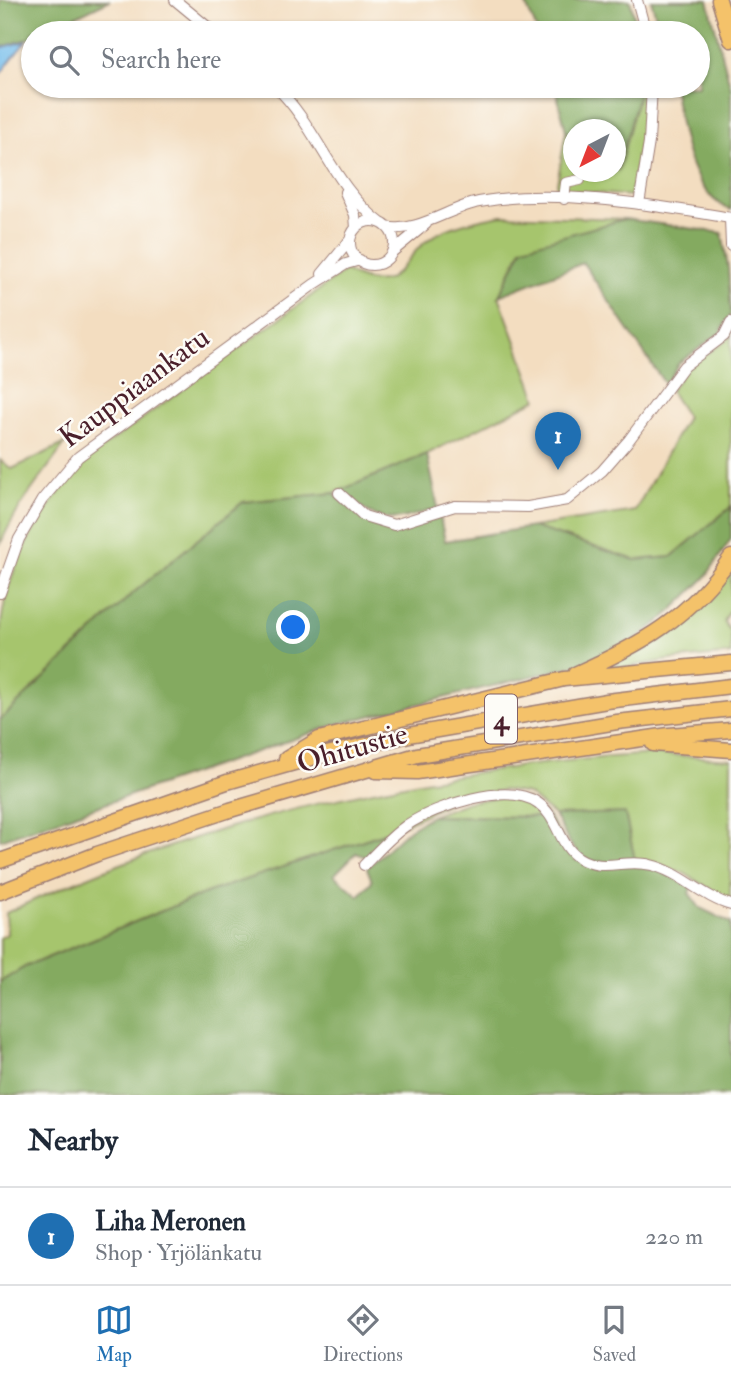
<!DOCTYPE html>
<meta charset="utf-8">
<style>
:root{--surface:#fff;--page:#f2f2f3;--text:#1f2937;--muted:#747a83;--line:#e0e1e3;--accent:#1f6fb2}
body{margin:0;font-family:"IM FELL Double Pica",serif;background:var(--page);color:var(--text)}
.compass{position:absolute;left:563px;top:119px;width:63px;height:63px;border-radius:50%;background:var(--surface);box-shadow:0 2px 5px #0004;rotate:222deg}
.you{position:absolute;left:294px;top:628px;width:24px;height:24px;margin:-18px;border:5px solid #fff;border-radius:50%;background:#1a73e8;box-shadow:0 0 0 10px #1a73e833}
.badge{display:grid;place-items:center;width:46px;height:46px;border-radius:50%;background:var(--accent);color:#fff;font-size:23px;font-weight:700}
.pin{position:absolute;translate:-50% -58px;filter:drop-shadow(0 2px 4px #0008)}
.pin::after{content:'';position:absolute;top:37px;width:24px;height:21px;background:inherit;clip-path:polygon(0 0,100% 0,50% 100%)}
.list{margin:0;padding:0;list-style:none}
h2{display:flex;justify-content:space-between;align-items:center;height:91px;margin:0;padding:0 28px;font-size:30px}
h2 small{font-size:23px;font-weight:400;color:var(--muted)}
.list li{display:grid;grid-template-columns:46px 1fr auto;gap:21px;align-items:center;box-sizing:border-box;height:98px;padding:0 28px;border-top:2px solid var(--line)}
.list b{display:block;font-size:26px;white-space:nowrap}
.list p{margin:0;font-size:23px;white-space:nowrap;color:var(--muted)}
.list em{font-size:23px;font-style:normal;color:var(--muted)}
.icon{flex:none;width:38px;height:38px;fill:none;stroke:currentColor;stroke-width:2;stroke-linecap:round;stroke-linejoin:round}
.map{position:relative;flex:none;width:731px;height:1095px;overflow:hidden}
.search{position:absolute;background:var(--surface);box-shadow:0 2px 5px #0004;left:21px;right:21px;top:21px;height:77px;display:flex;align-items:center;gap:18px;box-sizing:border-box;padding:0 24px;border-radius:38px;color:var(--muted);font-size:26px}
.sheet{height:189px;background:var(--surface)}
nav{display:flex;justify-content:space-around;align-items:center;box-sizing:border-box;height:98px;border-top:2px solid var(--line);background:var(--surface);font-size:19px;color:var(--muted)}
nav a{display:grid;justify-items:center;gap:4px}
nav .on{color:var(--accent)}
.map>svg:first-child{display:block}
</style>
<div class="map">
<svg width="731" height="1095" viewBox="0 0 731 1095">
<rect width="100%" height="100%" fill="#fdfcf7"/>
<filter id="ink" filterUnits="userSpaceOnUse"><feTurbulence type="fractalNoise" baseFrequency=".0143" numOctaves="2"/><feDisplacementMap in="SourceGraphic" scale="14" xChannelSelector="R" yChannelSelector="G"/><feConvolveMatrix kernelMatrix="1 2 1 2 8 2 1 2 1" color-interpolation-filters="sRGB"/></filter>
<filter id="wash" filterUnits="userSpaceOnUse"><feTurbulence type="fractalNoise" baseFrequency=".00686" numOctaves="4" result="noise"/><feDisplacementMap in="SourceGraphic" scale="28" xChannelSelector="R" yChannelSelector="G"/><feGaussianBlur stdDeviation="1.57" result="paint"/><feColorMatrix in="noise" values="0 0 0 0 0 0 0 0 0 0 0 0 0 0 0 0 0 1.4 0 .05"/><feComposite in="paint" operator="in"/></filter>
<g filter="url(#wash)">
<rect width="100%" height="100%" fill="#f3ddc0"/>
<path fill="#a6c56d" stroke="#78724c" stroke-width="2" d="M 641,86 L 645,86 L 643,128 L 631,196 L 556,190 L 566,131 L 573,136 L 574,172 L 618,170 Z
M 502,215 L 625,219 L 522,248 L 499,296 L 537,399 L 427,454 L 334,493 L 243,502 L 132,594 L 0,720 C 0,692 0,662 0,634 C 5,565 44,503 91,456 L 345,271 C 403,303 396,255 439,233 C 459,223 480,219 502,215 Z
M 731,332 L 731,507 L 671,557 L 635,560 L 533,527 L 635,511 L 687,417 L 670,391 L 687,367 L 727,340 Z
M 66,443 C 42,476 16,507 0,545 L 0,460 L 12,469 Z
M 731,567 L 731,608 L 724,622 L 731,632 L 731,654 L 669,660 L 597,672 C 650,648 698,617 731,567 Z
M 654,754 L 731,759 L 730,901 L 682,872 L 635,860 L 554,815 L 528,794 L 504,790 L 460,797 L 396,829 L 206,893 L 25,967 L 0,982 L 0,938 L 7,934 L 6,913 C 206,817 434,767 654,754 Z
M 505,796 L 527,799 L 549,817 L 431,816 L 468,802 Z"/>
<path fill="#84aa60" stroke="#676446" stroke-width="2" d="M 0,0 L 110,0 L 41,33 L 33,33 L 33,37 L 0,48 Z
M 524,0 L 630,0 L 638,33 L 538,33 Z
M 651,0 L 708,0 L 731,89 L 731,210 C 687,193 681,126 673,86 L 698,86 L 698,33 L 661,33 Z
M 555,86 L 641,86 L 618,171 L 616,130 L 574,130 L 573,136 L 566,131 Z
M 625,219 L 722,233 L 728,267 L 731,314 L 720,333 L 679,363 L 665,384 L 583,263 L 499,296 L 523,247 Z
M 427,454 L 438,508 C 389,523 381,527 342,490 Z
M 334,493 C 378,535 383,534 440,517 L 445,541 L 533,527 L 635,560 L 671,557 L 731,507 L 731,539 L 705,578 L 664,618 L 633,641 L 578,665 L 337,724 L 0,840 L 0,720 L 132,594 L 243,502 Z
M 625,813 L 635,860 C 581,868 579,861 554,815 Z
M 431,816 L 549,817 L 575,859 L 652,867 L 692,886 L 689,893 L 700,908 L 731,923 L 731,1095 L 0,1095 L 0,982 L 25,967 L 206,893 L 396,829 L 367,857 L 356,853 L 334,875 L 359,896 L 372,881 L 367,868 L 409,829 Z"/>
<path fill="#72bceb" stroke="#5e6e8b" stroke-width="2" d="M 26,41 L 0,74 L 0,48 Z"/>
</g>
<g filter="url(#ink)">
<g fill="none" stroke-linecap="round" stroke-linejoin="round">
<g stroke="#9e7e76" stroke-width="12">
<path id="minor" d="M 175,0 L 215,33
M 637,0 L 646,33
M 275,86 C 318,127 333,187 381,223
M 345,192 L 355,215 L 356,228
M 564,199 L 566,183 L 580,180
M 639,204 L 649,142 L 652,86
M 730,218 L 731,246
M350 243a22 22 0 1 1 44 0a22 22 0 1 1-44 0Z
M 387,227 C 416,234 451,207 479,202 C 558,188 652,205 731,218
M 392,252 L 426,224
M 322,274 L 350,240
M 339,493 L 364,516 L 394,525 L 455,506 L 528,507 L 567,500 L 602,471 L 629,440 L 684,366 L 724,336 L 731,322
M 0,593 L 19,539 L 42,500 L 78,457 L 313,285 L 346,264 L 360,260
M 364,865 C 377,852 391,836 407,825 C 436,806 507,781 538,803 C 558,817 559,846 579,858 C 603,873 625,858 651,865 C 681,872 702,897 731,905"/>
</g>
<g stroke="#9e7e76" stroke-width="17">
<path id="highway" d="M 719,0 L 731,40
M 575,674 C 640,645 690,618 731,557
M 653,744 L 731,750
M 286,759 L 319,739 L 564,679 L 731,663
M 375,771 L 417,772 L 669,735 L 731,730
M 0,861 L 227,782 L 322,755 L 414,734 L 607,701 L 731,686
M 0,892 L 97,854 L 230,810 L 417,755 L 617,722 L 731,709"/>
</g>
<use href="#minor" stroke="#fff" stroke-width="10"/>
<use href="#highway" stroke="#f4c26a" stroke-width="14"/>
</g>
</g>
<g text-anchor="middle" stroke-width="5" stroke-linejoin="round" paint-order="stroke">
<rect fill="#fdfcf7" stroke="#806168" stroke-width="2" x="485" y="694.5" width="32" height="49" rx="5"/>
<g font-size="28" font-weight="bold" fill="#4a1f2b">
<text x="501" y="729">4</text>
</g>
<g font-size="30" fill="#4a1f2b" stroke="#fdfcf7">
<text transform="translate(134 387) rotate(-37)" y="10">Kauppiaankatu</text>
<text transform="translate(352 748) rotate(-16)" y="10">Ohitustie</text>
</g>
</g>
</svg>
<svg class="compass" viewBox="-18 -18 36 36"><path d="M0-13l5 13h-10z" fill="#e53935"/><path d="M0 13l5-13h-10z" fill="#747a83"/></svg>
<div class="you"></div>
<div class="pin badge" style="left:558px;top:470px">1</div>
<div class="search"><svg class="icon" aria-label="search" viewBox="0 0 24 24"><circle cx="10" cy="10" r="6"/><path d="M15 15l6 6"/></svg>Search here</div>
</div>
<section class="sheet">
<h2>Nearby<small></small></h2>
<ul class="list">
<li><span class="badge">1</span><div><b>Liha Meronen</b><p>Shop · Yrjölänkatu</p></div><em>220 m</em></li>
</ul>
</section>
<nav>
<a class="on"><svg class="icon" aria-label="map" viewBox="0 0 24 24"><path d="M3 6l6-2 6 2 6-2v14l-6 2-6-2-6 2zM9 4v14M15 6v14"/></svg>Map</a>
<a><svg class="icon" aria-label="directions" viewBox="0 0 24 24"><path d="M12 3l9 9-9 9-9-9zM9 14v-3h6M13 9l2 2-2 2"/></svg>Directions</a>
<a><svg class="icon" aria-label="saved" viewBox="0 0 24 24"><path d="M7 4h10v16l-5-4-5 4z"/></svg>Saved</a>
</nav>
